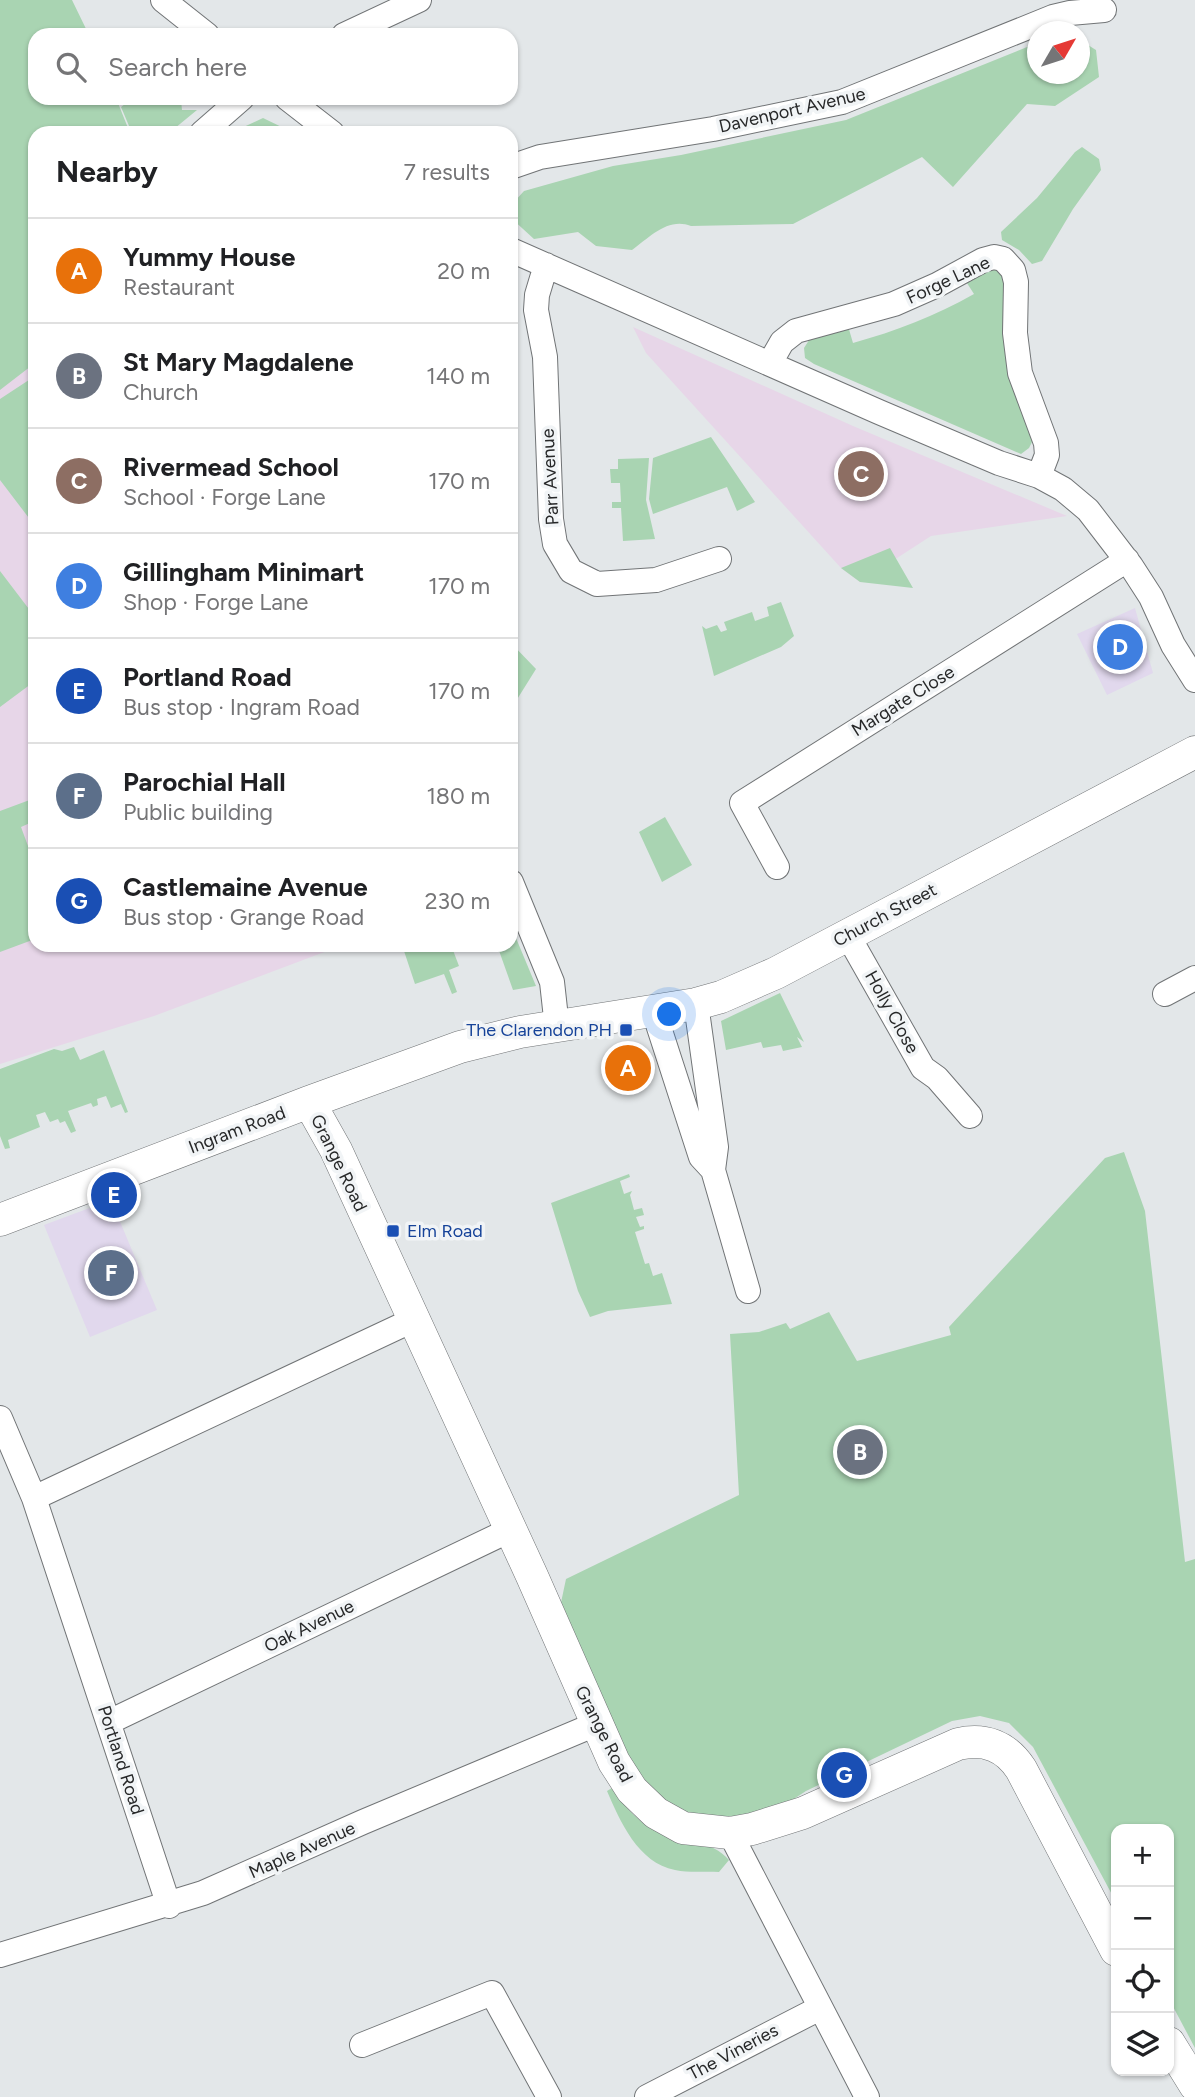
<!DOCTYPE html>
<meta charset="utf-8">
<style>
:root{--surface:#fff;--page:#f6f6f6;--text:#202124;--muted:#757577;--line:#e0e0e0;--accent:#2a6dbf}
body{margin:0;font-family:Figtree,sans-serif;background:var(--page);color:var(--text)}
.controls{position:absolute;right:21px;bottom:21px;display:grid;overflow:hidden;border-radius:14px;box-shadow:0 2px 5px #0004}
.controls button{width:63px;height:63px;display:grid;place-items:center;padding:0;border:0;border-bottom:2px solid var(--line);background:var(--surface);color:var(--text);font:35px sans-serif}
.compass{position:absolute;left:1027px;top:21px;width:63px;height:63px;border-radius:50%;background:var(--surface);box-shadow:0 2px 5px #0004;rotate:51deg}
.you{position:absolute;left:670px;top:1015px;width:24px;height:24px;margin:-18px;border:5px solid #fff;border-radius:50%;background:#1a73e8;box-shadow:0 0 0 10px #1a73e833}
.badge{display:grid;place-items:center;width:46px;height:46px;border-radius:50%;background:var(--accent);color:#fff;font-size:23px;font-weight:700}
.pin{position:absolute;translate:-50% -50%;border:4px solid #fff;box-shadow:0 2px 7px #0006}
.list{margin:0;padding:0;list-style:none}
h2{display:flex;justify-content:space-between;align-items:center;height:91px;margin:0;padding:0 28px;font-size:30px}
h2 small{font-size:23px;font-weight:400;color:var(--muted)}
.list li{display:grid;grid-template-columns:46px 1fr auto;gap:21px;align-items:center;box-sizing:border-box;height:105px;padding:0 28px;border-top:2px solid var(--line)}
.list b{display:block;font-size:26px;white-space:nowrap}
.list p{margin:0;font-size:23px;white-space:nowrap;color:var(--muted)}
.list em{font-size:23px;font-style:normal;color:var(--muted)}
.icon{flex:none;width:38px;height:38px;fill:none;stroke:currentColor;stroke-width:2;stroke-linecap:round;stroke-linejoin:round}
.map{position:relative;flex:none;width:1195px;height:2097px;overflow:hidden}
.search{position:absolute;background:var(--surface);box-shadow:0 2px 5px #0004;left:28px;top:28px;width:490px;height:77px;display:flex;align-items:center;gap:18px;box-sizing:border-box;padding:0 24px;border-radius:21px;color:var(--muted);font-size:26px}
.panel{position:absolute;background:var(--surface);box-shadow:0 2px 5px #0004;left:28px;top:126px;width:490px;height:826px;border-radius:21px}
.map>svg:first-child{display:block}
</style>
<div class="map">
<svg width="1195" height="2097" viewBox="0 0 1195 2097">
<rect width="100%" height="100%" fill="#e3e7e9"/>
<path fill="#e1d8ed" d="M 1135,608 L 1153,673 L 1107,695 L 1077,634 Z
M 111,1200 L 157,1310 L 90,1337 L 44,1225 Z"/>
<path fill="#e7d6e8" d="M 633,327 L 853,426 L 1067,516 L 931,536 L 860,582 L 841,568 L 646,353 Z
M 35,344 L 35,945 L 343,945 L 154,1016 L 0,1064 L 0,369 Z"/>
<path fill="#a9d4b2" d="M 0,0 L 72,0 L 89,35 L 35,35 L 35,98 L 116,98 L 130,133 L 35,133 L 35,363 L 0,390 Z
M 1080,40 L 1096,50 L 1099,77 L 1055,106 L 1027,104 L 953,187 L 922,157 L 793,224 L 691,226 C 668,217 650,237 632,250 L 596,246 L 578,232 L 534,239 L 511,218 L 514,202 L 524,191 L 613,166 L 681,155 L 846,120 L 1037,43 L 1038,74 L 1080,74 Z
M 133,98 L 181,100 L 182,110 L 197,110 L 169,133 L 132,133 L 121,107 Z
M 263,118 L 294,133 L 232,133 L 233,132 Z
M 1082,147 L 1099,159 L 1101,170 L 1073,209 L 1042,261 L 1032,264 L 1019,250 L 1002,240 L 1001,232 L 1037,198 L 1075,152 Z
M 987,266 L 1002,269 L 1033,440 L 1029,448 L 1021,454 L 814,364 L 805,358 L 804,348 L 811,337 L 848,326 L 853,343 C 896,331 935,316 974,294 L 965,280 Z
M 35,376 L 35,526 L 0,480 L 0,399 Z
M 711,437 L 755,502 L 737,511 L 727,487 L 653,514 L 649,499 L 653,458 Z
M 649,458 L 646,500 L 655,539 L 623,541 L 621,508 L 612,508 L 612,502 L 621,502 L 620,483 L 611,483 L 610,469 L 618,469 L 618,459 Z
M 890,548 L 913,588 L 860,582 L 841,568 Z
M 0,571 L 35,617 L 35,681 L 0,707 Z
M 781,602 L 794,636 L 781,647 L 714,676 L 702,626 L 706,629 L 717,625 L 721,632 L 727,630 L 724,622 L 752,612 L 755,621 L 769,616 L 767,607 Z
M 511,643 L 536,669 L 511,709 Z
M 35,798 L 35,828 L 30,823 L 21,827 L 35,865 L 35,939 L 0,952 L 0,811 Z
M 665,817 L 692,865 L 662,882 L 639,832 Z
M 511,926 L 536,986 L 513,990 L 497,945 L 511,945 Z
M 402,945 L 451,945 L 459,966 L 449,970 L 457,992 L 452,994 L 444,974 L 415,984 Z
M 780,993 L 804,1042 L 797,1037 L 802,1047 L 783,1051 L 781,1045 L 763,1048 L 761,1042 L 726,1050 L 721,1021 Z
M 74,1047 L 80,1060 L 104,1050 L 128,1112 L 125,1113 L 121,1104 L 111,1108 L 106,1096 L 97,1099 L 98,1105 L 93,1107 L 91,1103 L 68,1111 L 76,1131 L 71,1133 L 65,1121 L 60,1123 L 58,1119 L 50,1122 L 45,1112 L 36,1115 L 40,1127 L 8,1140 L 10,1148 L 5,1149 L 0,1136 L 0,1069 L 54,1049 L 62,1051 Z
M 1124,1152 L 1145,1211 L 1185,1562 L 1195,1559 L 1195,2048 L 1169,1999 L 1169,1829 L 1116,1829 L 1116,1902 L 1033,1747 L 1009,1723 L 980,1716 L 952,1721 L 806,1791 L 777,1810 L 725,1818 L 695,1816 L 665,1804 L 628,1763 L 559,1612 L 566,1579 L 739,1495 L 730,1334 L 759,1332 L 786,1323 L 790,1329 L 829,1312 L 857,1361 L 951,1335 L 949,1327 L 1105,1158 Z
M 629,1174 L 630,1177 L 620,1181 L 624,1194 L 632,1191 L 630,1195 L 634,1210 L 642,1208 L 644,1215 L 636,1217 L 640,1227 L 644,1226 L 644,1229 L 635,1232 L 645,1264 L 649,1263 L 653,1276 L 662,1273 L 672,1304 L 608,1311 L 590,1317 L 578,1291 L 551,1203 Z
M 612,1788 C 624,1806 639,1824 660,1832 C 683,1841 712,1840 729,1860 L 719,1872 C 704,1871 689,1873 675,1870 C 638,1863 620,1821 607,1791 Z"/>
<g fill="none" stroke-linecap="round" stroke-linejoin="round">
<g stroke="#717476" stroke-width="26">
<path id="minor" d="M 163,0 L 207,35
M 344,35 L 419,0
M 287,98 L 332,133
M 202,133 L 242,98
M 511,167 L 540,157 L 713,129 L 842,102 L 1053,17 L 1070,13 L 1104,10
M 511,250 L 879,412 L 999,463 L 1039,476 L 1063,489 L 1088,510 L 1131,566 L 1151,597 L 1173,645 L 1195,680
M 546,265 L 537,295 L 536,310 L 545,357 L 551,519 L 555,544 L 571,571 L 597,584 L 656,580 L 719,559
M 770,363 L 782,342 L 796,331 L 894,304 L 937,285 L 983,260 L 994,257 L 1003,259 L 1013,270 L 1016,282 L 1015,333 L 1020,373 L 1046,443 L 1047,455 L 1039,476
M 777,867 L 742,803 L 1127,560
M 511,882 L 552,982 L 557,1027
M 847,934 L 923,1068 L 937,1078 L 970,1116
M 1165,994 L 1195,978
M 696,1004 L 716,1147 L 713,1170 L 748,1291
M 654,1012 L 701,1157 L 713,1170
M 0,1418 L 34,1498 L 169,1906
M 34,1498 L 413,1320
M 109,1722 L 510,1530
M 730,1833 L 867,2097
M 0,1955 L 203,1893 L 363,1822 L 596,1724
M 362,2045 L 492,1993 L 549,2097
M 647,2097 L 820,2008"/>
</g>
<g stroke="#717476" stroke-width="33">
<path id="tertiary" d="M 309,1102 L 336,1150 L 532,1576 L 614,1762 L 632,1790 L 656,1813 L 683,1828 L 730,1833 L 752,1829 L 803,1813 L 958,1744 C 985,1738 1006,1746 1021,1769 L 1116,1950
M 0,1220 L 309,1102 L 460,1047 L 520,1032 L 696,1004 L 721,997 L 776,973 L 1195,752
M 1169,2043 L 1195,2085"/>
</g>
<use href="#minor" stroke="#fff" stroke-width="24"/>
<use href="#tertiary" stroke="#fff" stroke-width="32"/>
</g>
<g fill="#1a4fb4" stroke="#f1f4f6" stroke-width="2.5">
<rect x="619" y="1023" width="14" height="14" rx="3.5"/>
<rect x="386" y="1224" width="14" height="14" rx="3.5"/>
</g>
<g text-anchor="middle" stroke-width="7" stroke-linejoin="round" paint-order="stroke">
<g font-size="18" fill="#272829" stroke="#f1f4f6">
<text transform="translate(792 110) rotate(-13)" y="6">Davenport Avenue</text>
<text transform="translate(948 280) rotate(-25)" y="6">Forge Lane</text>
<text transform="translate(550 477) rotate(-93)" y="6">Parr Avenue</text>
<text transform="translate(903 701) rotate(-32)" y="6">Margate Close</text>
<text transform="translate(885 915) rotate(-28)" y="6">Church Street</text>
<text transform="translate(892 1012) rotate(61)" y="6">Holly Close</text>
<text transform="translate(237 1130) rotate(-21)" y="6">Ingram Road</text>
<text transform="translate(339 1163) rotate(64)" y="6">Grange Road</text>
<text transform="translate(309 1626) rotate(-26)" y="6">Oak Avenue</text>
<text transform="translate(604 1734) rotate(63)" y="6">Grange Road</text>
<text transform="translate(121 1760) rotate(72)" y="6">Portland Road</text>
<text transform="translate(302 1850) rotate(-24)" y="6">Maple Avenue</text>
<text transform="translate(733 2052) rotate(-28)" y="6">The Vineries</text>
</g>
<g font-size="18" fill="#164399" stroke="#f1f4f6" text-anchor="end">
<text x="612" y="1036">The Clarendon PH</text>
<text x="407" y="1237" text-anchor="start">Elm Road</text>
</g>
</g>
</svg>
<div class="controls">
<button>+</button>
<button>−</button>
<button><svg class="icon" aria-label="locate" viewBox="0 0 24 24"><circle cx="12" cy="12" r="6"/><path d="M12 2v4M12 18v4M2 12h4M18 12h4"/></svg></button>
<button><svg class="icon" aria-label="layers" viewBox="0 0 24 24"><path d="M12 4l9 5-9 5-9-5zM3 14l9 5 9-5"/></svg></button>
</div>
<svg class="compass" viewBox="-18 -18 36 36"><path d="M0-13l5 13h-10z" fill="#e53935"/><path d="M0 13l5-13h-10z" fill="#757577"/></svg>
<div class="you"></div>
<div class="pin badge" style="left:628px;top:1068px;background:#e8710a">A</div>
<div class="pin badge" style="left:860px;top:1452px;background:#6b7280">B</div>
<div class="pin badge" style="left:861px;top:474px;background:#8d6e63">C</div>
<div class="pin badge" style="left:1120px;top:647px;background:#3f7fe0">D</div>
<div class="pin badge" style="left:114px;top:1195px;background:#1a4fb4">E</div>
<div class="pin badge" style="left:111px;top:1273px;background:#5c6f8a">F</div>
<div class="pin badge" style="left:844px;top:1775px;background:#1a4fb4">G</div>
<div class="search"><svg class="icon" aria-label="search" viewBox="0 0 24 24"><circle cx="10" cy="10" r="6"/><path d="M15 15l6 6"/></svg>Search here</div>
<section class="panel">
<h2>Nearby<small>7 results</small></h2>
<ul class="list">
<li><span class="badge" style="background:#e8710a">A</span><div><b>Yummy House</b><p>Restaurant</p></div><em>20 m</em></li>
<li><span class="badge" style="background:#6b7280">B</span><div><b>St Mary Magdalene</b><p>Church</p></div><em>140 m</em></li>
<li><span class="badge" style="background:#8d6e63">C</span><div><b>Rivermead School</b><p>School · Forge Lane</p></div><em>170 m</em></li>
<li><span class="badge" style="background:#3f7fe0">D</span><div><b>Gillingham Minimart</b><p>Shop · Forge Lane</p></div><em>170 m</em></li>
<li><span class="badge" style="background:#1a4fb4">E</span><div><b>Portland Road</b><p>Bus stop · Ingram Road</p></div><em>170 m</em></li>
<li><span class="badge" style="background:#5c6f8a">F</span><div><b>Parochial Hall</b><p>Public building</p></div><em>180 m</em></li>
<li><span class="badge" style="background:#1a4fb4">G</span><div><b>Castlemaine Avenue</b><p>Bus stop · Grange Road</p></div><em>230 m</em></li>
</ul>
</section>
</div>
